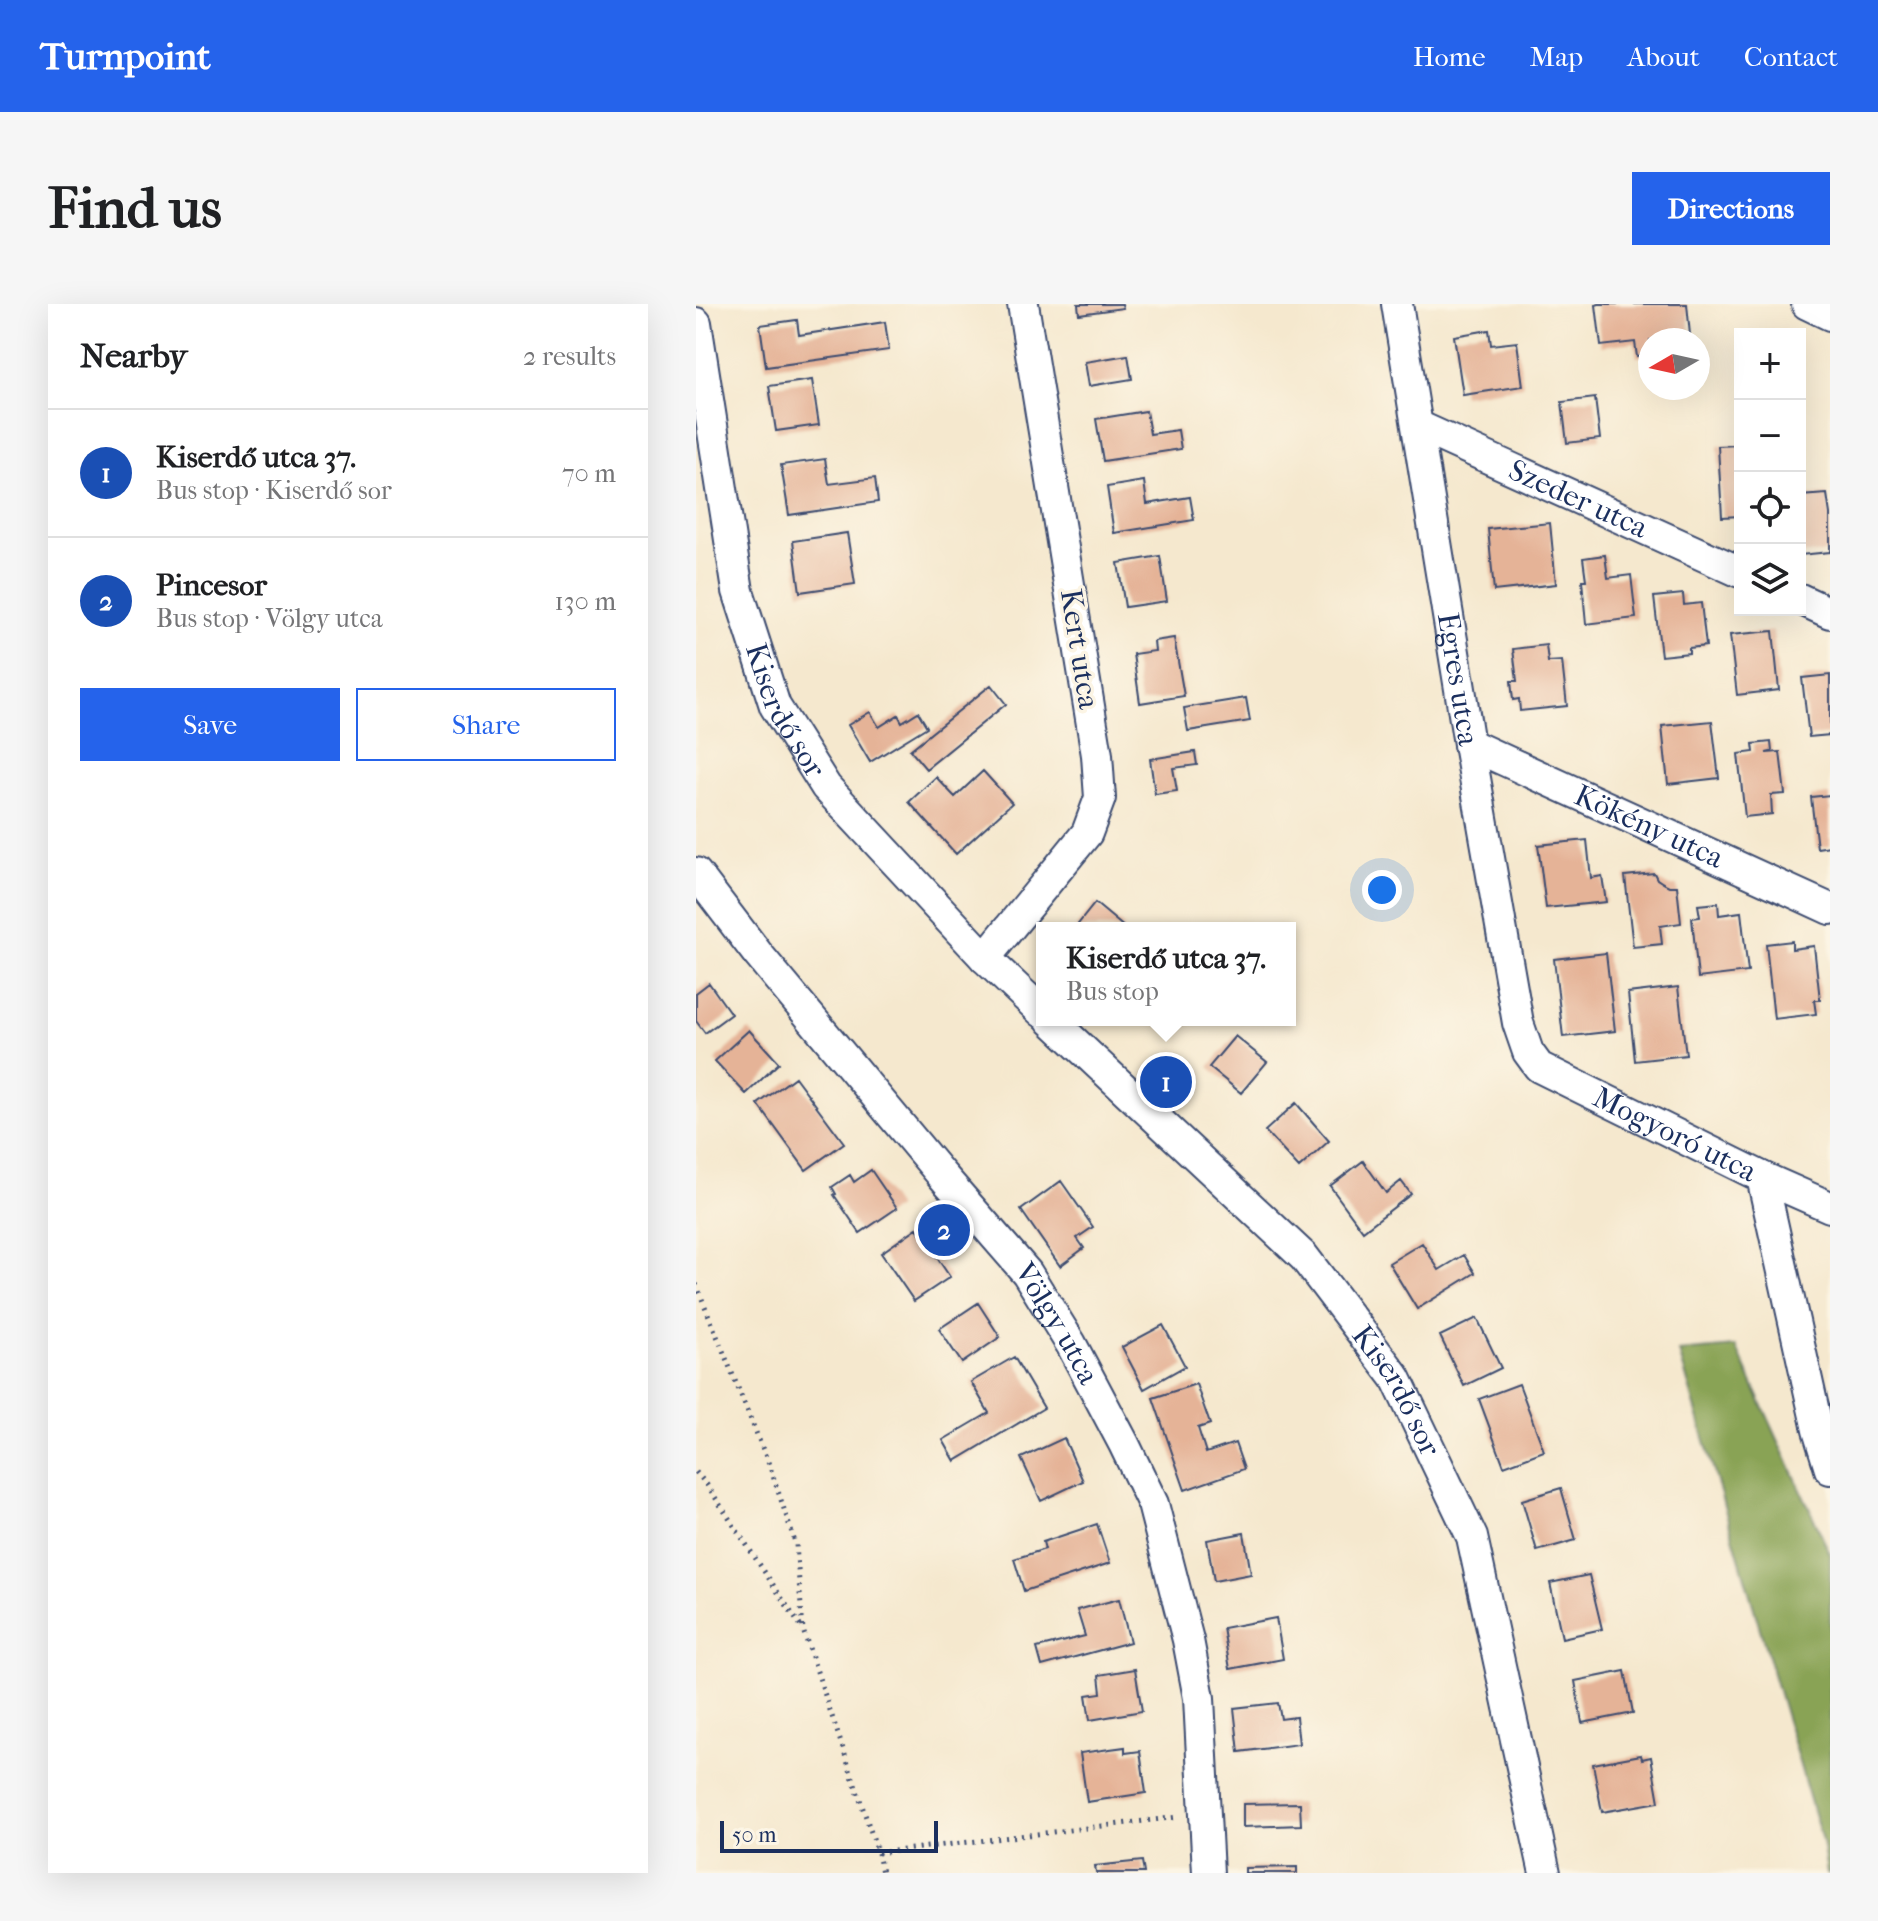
<!DOCTYPE html>
<meta charset="utf-8">
<style>
:root{--surface:#fff;--page:#f6f6f6;--text:#202124;--muted:#757577;--line:#e0e0e0;--accent:#2563eb}
body{margin:0;font-family:"IM FELL French Canon",serif;background:var(--page);color:var(--text)}
.controls{position:absolute;right:24px;top:24px;display:grid;overflow:hidden;border-radius:0px;box-shadow:0 8px 32px #0002}
.controls button{width:72px;height:72px;display:grid;place-items:center;padding:0;border:0;border-bottom:2px solid var(--line);background:var(--surface);color:var(--text);font:40px sans-serif}
.compass{position:absolute;left:942px;top:24px;width:72px;height:72px;border-radius:50%;background:var(--surface);box-shadow:0 8px 32px #0002;rotate:261deg}
.scale{position:absolute;left:24px;bottom:20px;width:218px;box-sizing:border-box;padding-left:8px;border:4px solid #1b2f5e;border-top:0;font-size:22px;line-height:28px;white-space:nowrap;color:#1b2f5e;-webkit-text-stroke:6px #fcf5e5;paint-order:stroke}
.you{position:absolute;left:686px;top:586px;width:28px;height:28px;margin:-20px;border:6px solid #fff;border-radius:50%;background:#1a73e8;box-shadow:0 0 0 12px #1a73e833}
.badge{display:grid;place-items:center;width:52px;height:52px;border-radius:50%;background:var(--accent);color:#fff;font-size:26px;font-weight:700}
.pin{position:absolute;translate:-50% -50%;border:4px solid #fff;box-shadow:0 2px 8px #0006}
.popup{position:absolute;left:340px;top:618px;width:260px;height:104px;box-sizing:border-box;display:grid;place-content:center;border-radius:0px;background:var(--surface);filter:drop-shadow(0 2px 6px #0005);font-size:26px;white-space:nowrap;color:var(--muted)}
.popup b{font-size:30px;color:var(--text)}
.popup::after{content:'';position:absolute;left:50%;top:100%;margin-left:-16px;border:16px solid transparent;border-top-color:var(--surface)}
.list{margin:0;padding:0;list-style:none}
h2{display:flex;justify-content:space-between;align-items:center;height:104px;margin:0;padding:0 32px;font-size:34px}
h2 small{font-size:26px;font-weight:400;color:var(--muted)}
.list li{display:grid;grid-template-columns:52px 1fr auto;gap:24px;align-items:center;box-sizing:border-box;height:128px;padding:0 32px;border-top:2px solid var(--line)}
.list b{display:block;font-size:30px;white-space:nowrap}
.list p{margin:0;font-size:26px;white-space:nowrap;color:var(--muted)}
.list em{font-size:26px;font-style:normal;color:var(--muted)}
.actions{display:flex;gap:16px;padding:24px 32px}
.actions a{flex:1;padding:18px 0;border:2px solid var(--accent);border-radius:0px;text-align:center;font-size:28px;color:var(--accent)}
.actions .main{background:var(--accent);color:#fff}
.icon{flex:none;width:44px;height:44px;fill:none;stroke:currentColor;stroke-width:2;stroke-linecap:round;stroke-linejoin:round}
.map{position:relative;flex:none;width:1134px;height:1569px;overflow:hidden;border-radius:0px}
header{display:flex;align-items:center;gap:48px;box-sizing:border-box;height:112px;padding:0 40px;background:var(--accent);color:#fff}
header strong{font-size:38px}
nav{display:flex;gap:44px;margin-inline-start:auto;font-size:28px}
.intro{display:flex;align-items:center;justify-content:space-between;box-sizing:border-box;height:192px;padding:0 48px}
h1{margin:0;font-size:56px}
.button{padding:20px 36px;border-radius:0px;background:var(--accent);color:#fff;font-size:28px;font-weight:700}
main{display:flex;gap:48px;padding:0 48px}
aside{flex:1;background:var(--surface);border-radius:0px;box-shadow:0 8px 32px #0002}
.map>svg:first-child{display:block}
</style>
<header>
<strong>Turnpoint</strong>
<nav><a>Home</a><a>Map</a><a>About</a><a>Contact</a></nav>
</header>
<div class="intro"><h1>Find us</h1><a class="button">Directions</a></div>
<main>
<aside>
<h2>Nearby<small>2 results</small></h2>
<ul class="list">
<li><span class="badge" style="background:#1a4fb4">1</span><div><b>Kiserdő utca 37.</b><p>Bus stop · Kiserdő sor</p></div><em>70 m</em></li>
<li><span class="badge" style="background:#1a4fb4">2</span><div><b>Pincesor</b><p>Bus stop · Völgy utca</p></div><em>130 m</em></li>
</ul>
<div class="actions"><a class="main">Save</a><a>Share</a></div>
</aside>
<div class="map">
<svg width="1134" height="1569" viewBox="0 0 1134 1569">
<rect width="100%" height="100%" fill="#fcf5e5"/>
<filter id="ink" filterUnits="userSpaceOnUse"><feTurbulence type="fractalNoise" baseFrequency=".0125" numOctaves="2"/><feDisplacementMap in="SourceGraphic" scale="16" xChannelSelector="R" yChannelSelector="G"/><feConvolveMatrix kernelMatrix="1 2 1 2 8 2 1 2 1" color-interpolation-filters="sRGB"/></filter>
<filter id="wash" filterUnits="userSpaceOnUse"><feTurbulence type="fractalNoise" baseFrequency=".006" numOctaves="4" result="noise"/><feDisplacementMap in="SourceGraphic" scale="32" xChannelSelector="R" yChannelSelector="G"/><feGaussianBlur stdDeviation="1.8" result="paint"/><feColorMatrix in="noise" values="0 0 0 0 0 0 0 0 0 0 0 0 0 0 0 0 0 1.4 0 .05"/><feComposite in="paint" operator="in"/></filter>
<g filter="url(#wash)">
<rect width="100%" height="100%" fill="#f5e8ce"/>
<path fill="#89a355" stroke="#52695a" stroke-width="2" d="M 1040,1043 L 1134,1250 L 1134,1569 L 1131,1569 L 1126,1537 L 983,1048 Z"/>
<g id="blocks">
<path fill="#e5b397" d="M 382,0 L 426,0 L 427,4 L 383,10 Z
M 903,0 L 991,0 L 994,31 L 972,34 L 972,36 L 954,36 L 954,51 L 941,53 L 939,38 L 905,42 L 900,1 Z
M 101,16 L 103,31 L 189,18 L 193,46 L 70,63 L 64,21 Z
M 793,26 L 795,41 L 821,38 L 827,82 L 767,91 L 758,32 Z
M 432,51 L 436,75 L 393,82 L 389,58 Z
M 116,76 L 123,121 L 80,127 L 73,82 Z
M 899,94 L 904,135 L 871,139 L 866,98 Z
M 450,107 L 454,130 L 482,126 L 485,145 L 407,157 L 400,115 Z
M 1044,141 L 1044,212 L 1026,213 L 1022,142 Z
M 129,155 L 133,180 L 179,174 L 182,198 L 93,211 L 85,161 Z
M 448,177 L 451,200 L 494,193 L 498,216 L 418,229 L 411,183 Z
M 1131,190 L 1134,210 L 1134,248 L 1104,251 L 1104,192 Z
M 854,219 L 860,280 L 798,287 L 792,225 Z
M 151,229 L 159,280 L 104,288 L 97,237 Z
M 909,251 L 912,274 L 935,271 L 940,314 L 890,320 L 886,276 L 890,276 L 887,254 Z
M 464,252 L 471,297 L 429,303 L 422,259 Z
M 987,290 L 988,301 L 1005,299 L 1010,342 L 993,344 L 993,349 L 965,352 L 958,293 Z
M 1077,327 L 1083,386 L 1041,391 L 1034,331 Z
M 478,334 L 488,392 L 444,399 L 437,350 L 459,347 L 458,337 Z
M 850,341 L 852,358 L 866,357 L 871,402 L 824,407 L 823,395 L 817,396 L 815,377 L 821,377 L 817,345 Z
M 1134,371 L 1134,431 L 1113,433 L 1106,374 Z
M 295,381 L 310,400 L 230,465 L 214,446 Z
M 550,394 L 554,417 L 492,427 L 488,404 Z
M 174,408 L 183,423 L 202,411 L 206,418 L 222,408 L 231,423 L 174,458 L 152,421 Z
M 1016,417 L 1023,474 L 972,480 L 966,422 Z
M 1075,438 L 1076,448 L 1070,449 L 1084,448 L 1089,490 L 1075,491 L 1076,510 L 1049,513 L 1042,450 L 1058,448 L 1057,440 Z
M 499,448 L 501,461 L 477,464 L 481,487 L 459,490 L 454,455 Z
M 287,467 L 316,499 L 260,550 L 213,498 L 240,473 L 259,493 Z
M 1134,491 L 1134,542 L 1121,544 L 1115,493 Z
M 891,536 L 895,574 L 906,572 L 910,598 L 850,604 L 842,541 Z
M 958,569 L 961,575 L 967,579 L 973,582 L 981,582 L 985,619 L 964,622 L 966,640 L 937,643 L 929,572 Z
M 399,599 L 429,624 L 379,624 Z
M 1022,599 L 1023,611 L 1045,608 L 1052,668 L 1002,674 L 996,614 L 1004,613 L 1002,601 Z
M 1096,637 L 1096,645 L 1118,642 L 1124,696 L 1118,696 L 1120,710 L 1078,715 L 1070,640 Z
M 910,649 L 919,727 L 867,733 L 858,655 Z
M 13,679 L 35,710 L 9,729 L 0,717 L 0,689 Z
M 982,683 L 990,751 L 939,757 L 932,689 Z
M 53,726 L 83,759 L 50,790 L 19,757 Z
M 539,732 L 571,758 L 545,789 L 513,763 Z
M 99,773 L 148,839 L 110,866 L 62,800 Z
M 600,799 L 633,837 L 603,864 L 569,827 Z
M 667,857 L 690,889 L 705,877 L 715,890 L 667,927 L 634,882 Z
M 175,866 L 201,904 L 164,929 L 138,891 L 140,890 L 136,883 L 154,871 L 158,878 Z
M 365,877 L 397,923 L 381,934 L 388,944 L 364,962 L 325,906 Z
M 221,924 L 254,973 L 218,997 L 185,949 Z
M 726,939 L 743,966 L 768,951 L 779,969 L 721,1005 L 693,959 Z
M 282,999 L 304,1033 L 266,1059 L 243,1025 Z
M 781,1014 L 805,1064 L 768,1082 L 744,1032 Z
M 467,1021 L 489,1062 L 448,1085 L 426,1043 Z
M 318,1053 L 348,1104 L 259,1157 L 247,1136 L 293,1109 L 275,1078 Z
M 500,1080 L 514,1120 L 502,1124 L 510,1149 L 539,1139 L 548,1165 L 489,1186 L 457,1094 Z
M 823,1080 L 848,1147 L 808,1162 L 783,1095 Z
M 368,1134 L 387,1177 L 345,1197 L 325,1154 Z
M 865,1184 L 880,1236 L 841,1247 L 826,1196 Z
M 401,1220 L 414,1259 L 328,1287 L 318,1255 L 349,1245 L 347,1238 Z
M 548,1229 L 555,1270 L 518,1277 L 511,1236 Z
M 893,1271 L 906,1325 L 866,1334 L 854,1279 Z
M 423,1295 L 434,1338 L 346,1362 L 341,1344 L 389,1332 L 381,1306 Z
M 580,1314 L 587,1355 L 534,1365 L 527,1324 Z
M 439,1365 L 446,1407 L 394,1416 L 390,1391 L 405,1389 L 403,1371 Z
M 929,1367 L 937,1409 L 886,1419 L 879,1377 Z
M 582,1399 L 585,1415 L 600,1413 L 603,1440 L 543,1448 L 538,1404 Z
M 429,1443 L 429,1449 L 444,1447 L 450,1489 L 391,1498 L 384,1449 Z
M 945,1451 L 946,1455 L 955,1453 L 963,1498 L 906,1508 L 897,1460 Z
M 604,1499 L 605,1521 L 547,1523 L 547,1500 Z
M 446,1557 L 448,1569 L 400,1569 L 399,1562 Z
M 601,1563 L 601,1569 L 549,1569 L 549,1564 Z"/>
</g>
</g>
<g filter="url(#ink)">
<use href="#blocks" fill-opacity="0" stroke="#3c4b6f" stroke-width="2"/>
<g fill="none" stroke-linecap="round" stroke-linejoin="round">
<g stroke="#3c4b6f" stroke-width="34">
<g id="street">
<path id="s1" d="M 701,0 L 773,440 L 822,719 L 832,748 L 843,763 L 1066,873 L 1134,903"/>
<path d="M 1111,0 L 1134,11"/>
<path id="s2" d="M 0,19 L 42,287 L 79,402 L 130,483 L 289,654 L 346,708"/>
<path id="s3" d="M 722,122 L 1044,268"/>
<path d="M 1104,295 L 1134,309"/>
<path id="s4" d="M 773,440 L 1134,605"/>
<path id="s5" d="M 0,569 L 61,649 L 244,869 L 331,969 L 375,1040 L 428,1140 L 457,1200 L 492,1336 L 503,1394 L 512,1569"/>
<path d="M 289,654 L 391,529 L 404,494 L 401,451 L 327,0"/>
<path id="s6" d="M 355,716 L 608,953 L 700,1074 L 776,1233 L 849,1569"/>
<path d="M 1066,873 L 1122,1126 L 1134,1165"/>
</g>
</g>
<path stroke="#3c4b6f" stroke-width="5" stroke-dasharray="2 6" stroke-linecap="butt" d="M 0,980 L 74,1163 L 100,1241 L 107,1326 L 182,1549 L 186,1569
M 0,1168 L 11,1181 L 107,1326
M 182,1549 L 482,1513"/>
<use href="#street" stroke="#fff" stroke-width="30"/>
</g>
</g>
<g text-anchor="middle" stroke-width="7" stroke-linejoin="round" paint-order="stroke">
<g font-size="30" fill="#1b2f5e" stroke="#fcf5e5">
<text dy="10" stroke="none"><textPath href="#s3" startOffset="176">Szeder utca</textPath></text>
<text transform="translate(384 345) rotate(81)" y="10">Kert utca</text>
<text dy="10" stroke="none"><textPath href="#s1" startOffset="380">Egres utca</textPath></text>
<text dy="10" stroke="none"><textPath href="#s2" startOffset="400">Kiserdő sor</textPath></text>
<text dy="10" stroke="none"><textPath href="#s4" startOffset="198">Kökény utca</textPath></text>
<text dy="10" stroke="none"><textPath href="#s1" startOffset="930">Mogyoró utca</textPath></text>
<text dy="10" stroke="none"><textPath href="#s5" startOffset="578">Völgy utca</textPath></text>
<text dy="10" stroke="none"><textPath href="#s6" startOffset="510">Kiserdő sor</textPath></text>
</g>
</g>
</svg>
<div class="controls">
<button>+</button>
<button>−</button>
<button><svg class="icon" aria-label="locate" viewBox="0 0 24 24"><circle cx="12" cy="12" r="6"/><path d="M12 2v4M12 18v4M2 12h4M18 12h4"/></svg></button>
<button><svg class="icon" aria-label="layers" viewBox="0 0 24 24"><path d="M12 4l9 5-9 5-9-5zM3 14l9 5 9-5"/></svg></button>
</div>
<svg class="compass" viewBox="-18 -18 36 36"><path d="M0-13l5 13h-10z" fill="#e53935"/><path d="M0 13l5-13h-10z" fill="#757577"/></svg>
<div class="scale">50 m</div>
<div class="you"></div>
<div class="pin badge" style="left:470px;top:778px;background:#1a4fb4">1</div>
<div class="popup"><b>Kiserdő utca 37.</b>Bus stop</div>
<div class="pin badge" style="left:248px;top:926px;background:#1a4fb4">2</div>
</div>
</main>
